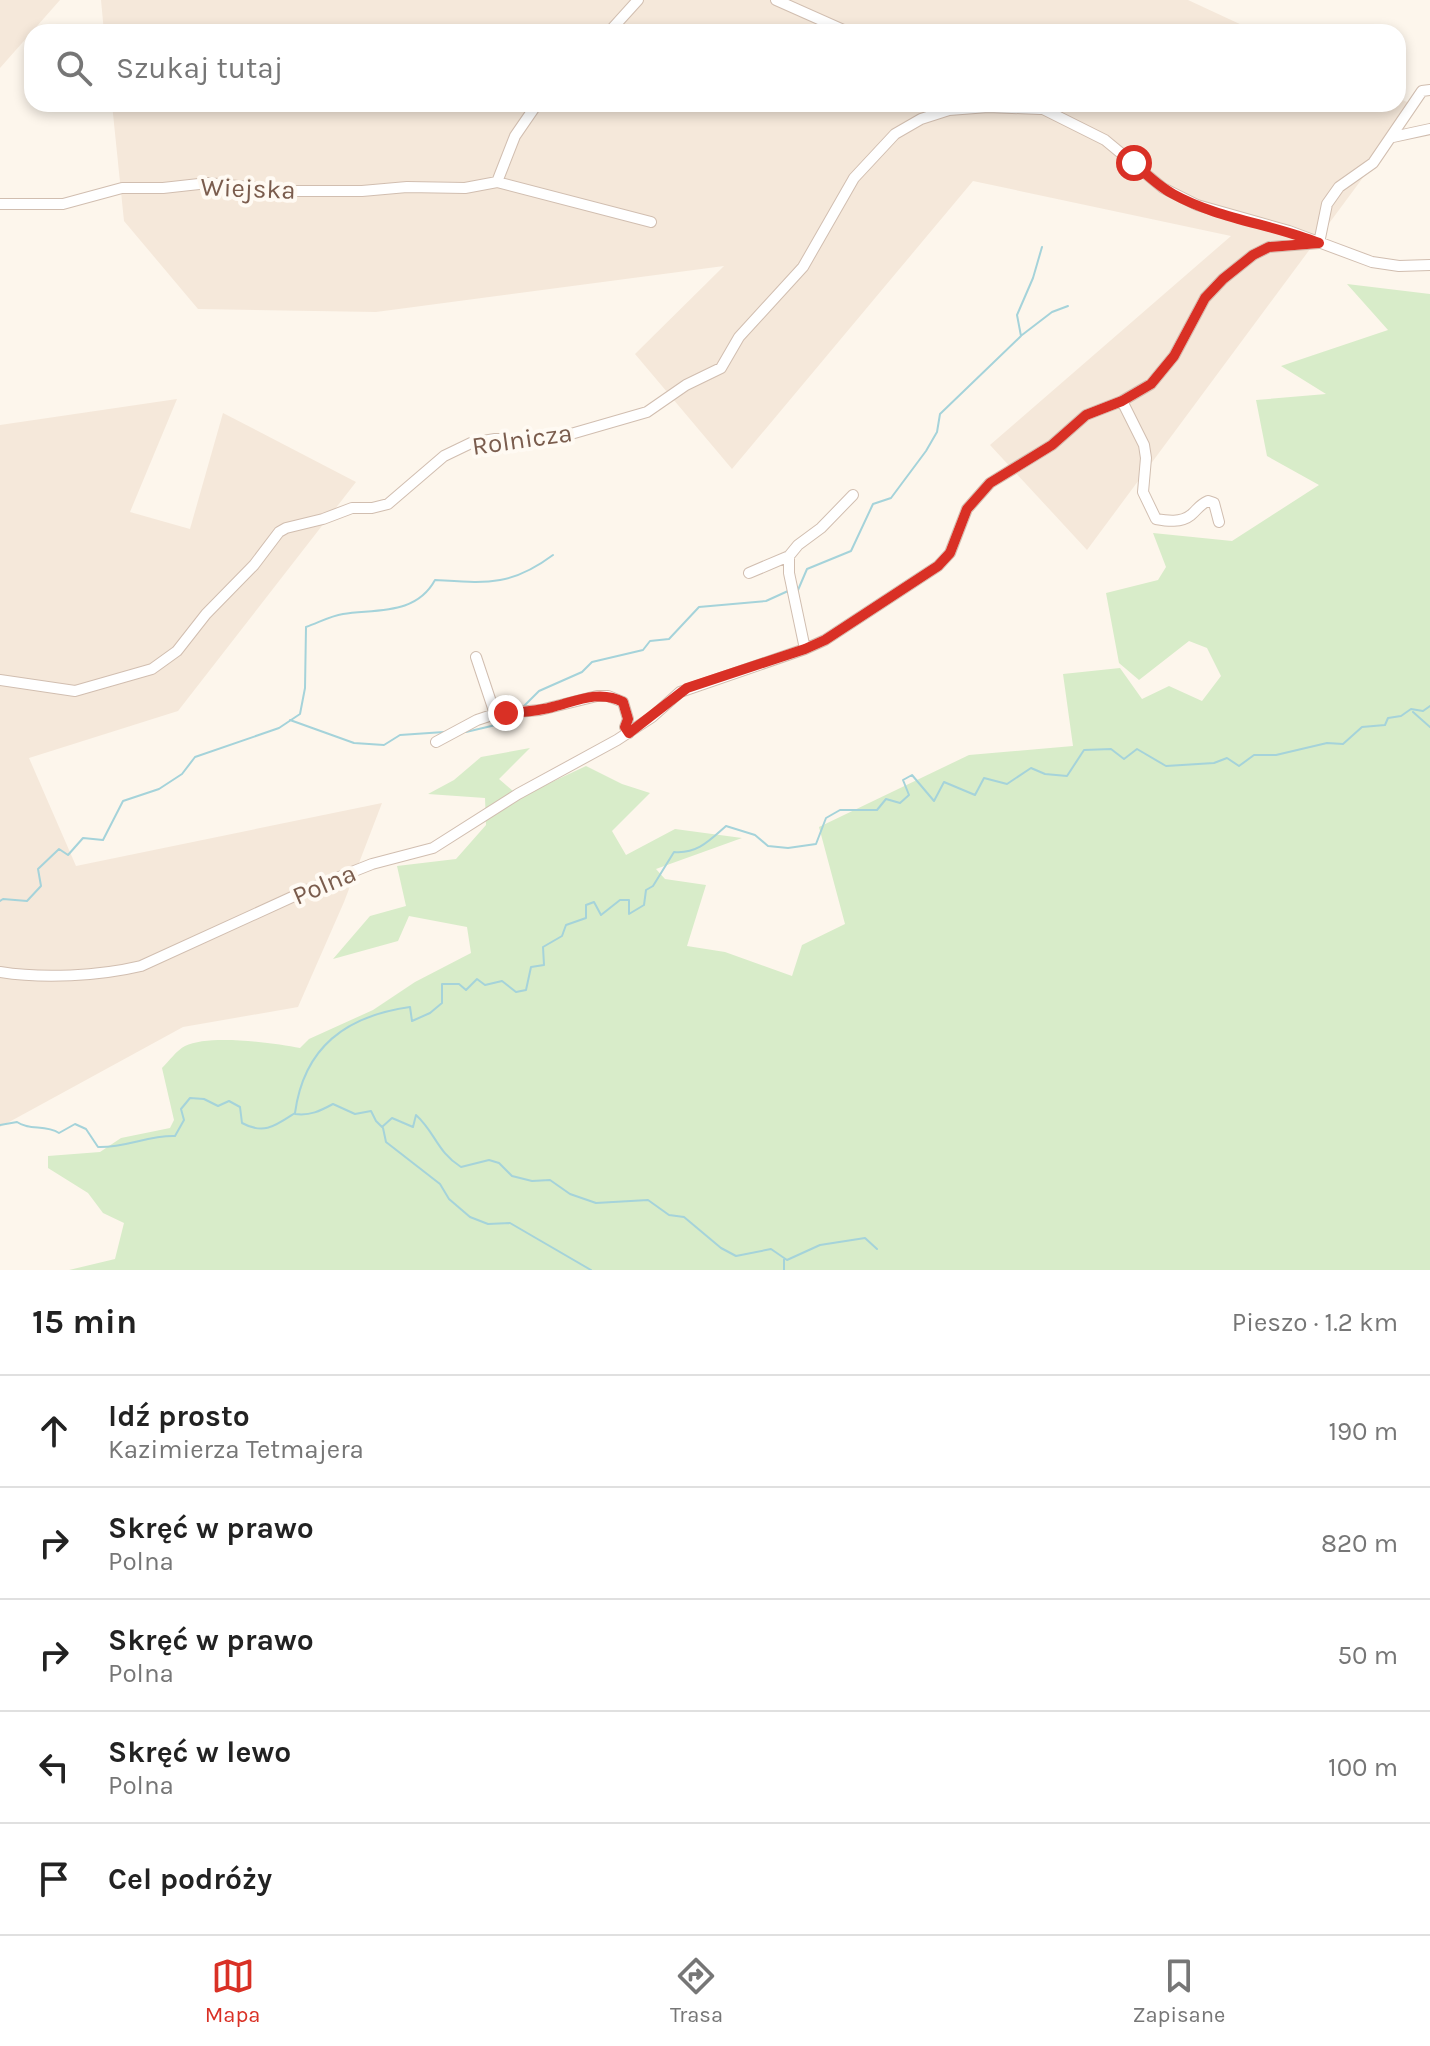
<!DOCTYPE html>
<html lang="pl">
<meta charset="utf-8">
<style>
:root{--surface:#fff;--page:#f2f2f2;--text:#222;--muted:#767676;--line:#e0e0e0;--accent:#d93025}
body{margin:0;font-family:Karla,sans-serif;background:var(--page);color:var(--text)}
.stop{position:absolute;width:24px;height:24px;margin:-18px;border:6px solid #d93025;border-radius:50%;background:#fff}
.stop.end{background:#d93025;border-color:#fff;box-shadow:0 2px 8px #0008}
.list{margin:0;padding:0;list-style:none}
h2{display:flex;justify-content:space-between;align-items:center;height:104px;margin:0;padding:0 32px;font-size:34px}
h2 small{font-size:26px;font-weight:400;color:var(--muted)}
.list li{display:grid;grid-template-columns:52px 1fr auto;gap:24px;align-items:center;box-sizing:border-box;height:112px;padding:0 32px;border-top:2px solid var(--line)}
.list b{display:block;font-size:30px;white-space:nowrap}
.list p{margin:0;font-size:26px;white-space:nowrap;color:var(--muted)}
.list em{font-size:26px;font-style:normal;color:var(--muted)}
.icon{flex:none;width:44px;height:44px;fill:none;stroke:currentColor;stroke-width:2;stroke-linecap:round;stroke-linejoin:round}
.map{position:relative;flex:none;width:1430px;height:1270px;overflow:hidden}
.search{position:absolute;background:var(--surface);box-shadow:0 4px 12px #0003;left:24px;right:24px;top:24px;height:88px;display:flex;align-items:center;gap:20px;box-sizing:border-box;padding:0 28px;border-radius:24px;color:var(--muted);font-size:30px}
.sheet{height:664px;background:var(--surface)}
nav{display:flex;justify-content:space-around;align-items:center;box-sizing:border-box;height:112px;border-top:2px solid var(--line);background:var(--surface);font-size:22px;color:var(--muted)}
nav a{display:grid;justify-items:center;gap:4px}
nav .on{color:var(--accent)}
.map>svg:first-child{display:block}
</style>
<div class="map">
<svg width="1430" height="1270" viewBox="0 0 1430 1270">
<rect width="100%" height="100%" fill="#fdf6ec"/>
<path fill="#f5e8da" d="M 0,0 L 60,0 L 0,68 Z
M 101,0 L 1188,0 L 1257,32 L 104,32 Z
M 1398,98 L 1416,106 L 1087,550 L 990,445 L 1231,236 L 973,181 L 732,469 L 635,354 L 724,266 L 376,312 L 198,309 L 124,221 L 112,104 L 1398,104 Z
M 177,399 L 130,512 L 190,529 L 223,413 L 356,482 L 178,711 L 29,758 L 76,866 L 382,803 L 344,902 L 298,1007 L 183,1027 L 0,1127 L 0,425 Z"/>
<path fill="#d8ecc9" d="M 1347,284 L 1430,294 L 1430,1270 L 69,1270 L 115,1259 L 124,1223 L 103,1213 L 88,1193 L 48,1168 L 48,1156 L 100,1152 L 121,1138 L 170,1128 L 174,1120 L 162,1068 C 169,1061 177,1050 185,1046 C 210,1034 273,1043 300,1048 L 309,1039 L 373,1010 L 415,982 L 471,953 L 467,927 L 409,916 L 398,941 L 333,959 L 370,916 L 406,906 L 397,866 L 456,859 L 486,825 L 485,798 L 428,794 L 454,780 L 481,757 L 530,748 L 499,779 L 520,797 L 586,766 L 622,784 L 650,793 L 612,831 L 626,855 L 675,829 L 742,838 L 656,869 L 665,879 L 706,885 L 687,946 L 725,952 L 792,976 L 802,945 L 845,924 L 819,827 L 969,755 L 1073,746 L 1063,674 L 1120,668 L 1142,699 L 1169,686 L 1202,701 L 1221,676 L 1207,648 L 1189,641 L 1139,680 L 1119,663 L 1106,593 L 1158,580 L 1166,567 L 1153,533 L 1232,541 L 1319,485 L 1267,456 L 1256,400 L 1326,394 L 1281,366 L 1388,330 Z"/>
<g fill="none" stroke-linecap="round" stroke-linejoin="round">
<path stroke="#a5d3da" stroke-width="2" d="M 1022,335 L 1052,312 L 1068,306
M 798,590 L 807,569 L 851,551 L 873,504 L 891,498 L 926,451 L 937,432 L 940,414 L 1021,336 L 1017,315 L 1033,278 L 1042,247
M 523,707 L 539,691 L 582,672 L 592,662 L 643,650 L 650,641 L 669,639 L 699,607 L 766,601 L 788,591
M 1413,712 L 1430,727
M 290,720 L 354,743 L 384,745 L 400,735 L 444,732
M 466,732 L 504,723 L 512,716
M 0,901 L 3,899 L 27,901 L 41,886 L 38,869 L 59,849 L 68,855 L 83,838 L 103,840 L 123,801 L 159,789 L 182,774 L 195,757 L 279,728 L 300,714 L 305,688 L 306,627 C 318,623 330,616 343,614 C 377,609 416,615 435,580 C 485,583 510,587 553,555
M 295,1114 C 310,1116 320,1111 333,1104 L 355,1114 L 371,1111 L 376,1121 L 382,1127 L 392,1118 L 413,1127 L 416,1115 C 435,1132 437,1152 461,1167 L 489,1160 L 499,1163 L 512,1176 L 532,1181 L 550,1180 L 570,1194 L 596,1203 L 648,1200 L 669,1215 L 684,1217 L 721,1248 L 736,1256 L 771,1249 L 787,1260 L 820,1245 L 865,1238 L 877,1249
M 0,1125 L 17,1122 C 30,1131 45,1124 59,1133 L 75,1124 L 86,1129 L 98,1147 C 125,1148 149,1135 175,1136 L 184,1120 L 181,1109 L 190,1098 L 204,1099 L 218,1106 L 229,1101 L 240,1107 L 242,1123 C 264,1135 275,1126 295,1113 C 304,1047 346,1016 410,1007 L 412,1021 L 430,1013 L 442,1003 L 442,984 L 459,984 L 466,990 L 477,979 L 485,985 L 502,981 L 516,992 L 526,990 L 531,967 L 544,965 L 543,947 L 562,936 L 566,925 L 586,918 L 586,905 L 594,902 L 601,915 L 620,900 L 629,900 L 629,914 L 644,905 L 646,890 L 653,886 L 674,852 C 697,854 709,841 726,826 L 755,835 L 768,846 L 788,848 L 816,844 L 826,818 L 840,810 L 877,810 L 886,799 L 900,803 L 909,795 L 903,780 L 912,775 L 934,801 L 944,782 L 975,795 L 984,778 L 1007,784 L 1031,768 L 1045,774 L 1067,776 L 1084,750 L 1111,749 L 1124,759 L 1137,749 L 1166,766 L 1214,763 L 1227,758 L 1239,766 L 1254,755 L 1276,755 L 1327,743 L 1343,744 L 1362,727 L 1385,725 L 1388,718 L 1401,716 L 1411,709 L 1423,711 L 1430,706
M 383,1128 L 386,1142 L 440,1184 L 449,1199 L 470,1217 L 488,1224 L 510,1223 L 591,1270
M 784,1259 L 784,1270"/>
<g stroke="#d1beb0" stroke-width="12">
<path id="minor" d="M 776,0 L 848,32
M 609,32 L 638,0
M 1035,105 L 1105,140 L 1163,188 L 1197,205 L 1289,231 L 1372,262 L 1399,266 L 1430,265
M 1393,137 L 1430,129
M 497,182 L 515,136 L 537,104
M 0,204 L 63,204 L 122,188 L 163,188 L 208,183 L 290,191 L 362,191 L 407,187 L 465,188 L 497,182 L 651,222
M 1319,243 L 1327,204 L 1339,187 L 1373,163 L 1422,91 L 1430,90
M 1122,401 L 1144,445 L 1146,458 L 1143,492 L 1156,519 C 1167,521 1181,523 1191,515 C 1198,509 1199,505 1208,501 L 1214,503 L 1219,522
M 789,556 L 789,573 L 805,649
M 749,573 L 789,556 L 798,545 L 821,528 L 853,495
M 476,657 L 495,714
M 0,680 L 75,691 L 152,669 L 177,651 L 206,614 L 254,565 L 279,532 L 286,528 L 323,519 L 352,508 L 372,508 L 388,504 L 444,456 L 471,443 L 495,439 L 540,440 L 557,438 L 647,412 L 686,385 L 721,368 L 739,337 L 803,267 L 854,178 L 895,134 L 921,119 L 949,110 L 988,107 L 1040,109
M 436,742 L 477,720 L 495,714 L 540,710 L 597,696 L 608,696 L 623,702 L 628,719 L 625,727 L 629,733
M 0,972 C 43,979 99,976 141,966 L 314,887 L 372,864 L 433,848 L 518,794 L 617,740 L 652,717 L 680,692 L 805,649 L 825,640 L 938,566 L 950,553 L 967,509 L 990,483 L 1052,445 L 1086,415 L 1122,401 L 1151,384 L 1174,356 L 1205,298 L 1223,279 L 1253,255 L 1269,247 L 1319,243"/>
</g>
<use href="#minor" stroke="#fff" stroke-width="10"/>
</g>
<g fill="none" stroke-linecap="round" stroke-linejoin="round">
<path stroke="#d93025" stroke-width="10" d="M 506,713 C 523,712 540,711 556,706 C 578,700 601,690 623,702 L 628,719 L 625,727 L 629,733 L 687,688 L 805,649 L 825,640 L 938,566 L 950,553 L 967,509 L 990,483 L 1052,445 L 1086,415 L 1122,401 L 1151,384 L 1174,356 L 1205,298 L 1223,279 L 1253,255 L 1269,247 L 1319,243 C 1272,224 1218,219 1173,194 C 1158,186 1146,174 1134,163"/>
</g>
<g text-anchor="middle" stroke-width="8" stroke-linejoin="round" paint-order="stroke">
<g font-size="26" fill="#7a5c4d" stroke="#fffaf3">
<text transform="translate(248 188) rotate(2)" y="9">Wiejska</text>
<text transform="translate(522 439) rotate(-8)" y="9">Rolnicza</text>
<text transform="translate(324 884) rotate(-23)" y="9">Polna</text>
</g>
</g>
</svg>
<div class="stop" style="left:1134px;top:163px"></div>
<div class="stop end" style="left:506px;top:713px"></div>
<div class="search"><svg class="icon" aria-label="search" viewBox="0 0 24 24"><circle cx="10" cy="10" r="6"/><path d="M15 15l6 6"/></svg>Szukaj tutaj</div>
</div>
<section class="sheet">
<h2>15 min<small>Pieszo · 1.2 km</small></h2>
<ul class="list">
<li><svg class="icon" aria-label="ahead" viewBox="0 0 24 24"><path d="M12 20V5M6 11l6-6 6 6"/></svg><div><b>Idź prosto</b><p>Kazimierza Tetmajera</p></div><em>190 m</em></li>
<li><svg class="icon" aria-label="right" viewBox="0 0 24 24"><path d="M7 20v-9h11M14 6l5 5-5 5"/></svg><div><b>Skręć w prawo</b><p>Polna</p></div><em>820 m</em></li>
<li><svg class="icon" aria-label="right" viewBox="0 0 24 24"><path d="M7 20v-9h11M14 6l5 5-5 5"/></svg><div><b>Skręć w prawo</b><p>Polna</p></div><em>50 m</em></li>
<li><svg class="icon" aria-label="left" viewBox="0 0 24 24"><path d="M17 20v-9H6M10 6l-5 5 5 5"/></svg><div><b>Skręć w lewo</b><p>Polna</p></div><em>100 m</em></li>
<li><svg class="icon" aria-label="arrive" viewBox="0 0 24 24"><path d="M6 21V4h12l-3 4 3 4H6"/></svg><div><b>Cel podróży</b></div></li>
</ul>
</section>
<nav>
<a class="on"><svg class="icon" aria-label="map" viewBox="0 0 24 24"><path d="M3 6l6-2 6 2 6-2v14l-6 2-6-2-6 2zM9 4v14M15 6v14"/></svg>Mapa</a>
<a><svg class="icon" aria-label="directions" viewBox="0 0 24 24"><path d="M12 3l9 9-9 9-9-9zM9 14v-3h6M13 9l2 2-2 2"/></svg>Trasa</a>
<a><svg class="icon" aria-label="saved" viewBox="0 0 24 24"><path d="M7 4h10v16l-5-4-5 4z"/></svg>Zapisane</a>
</nav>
